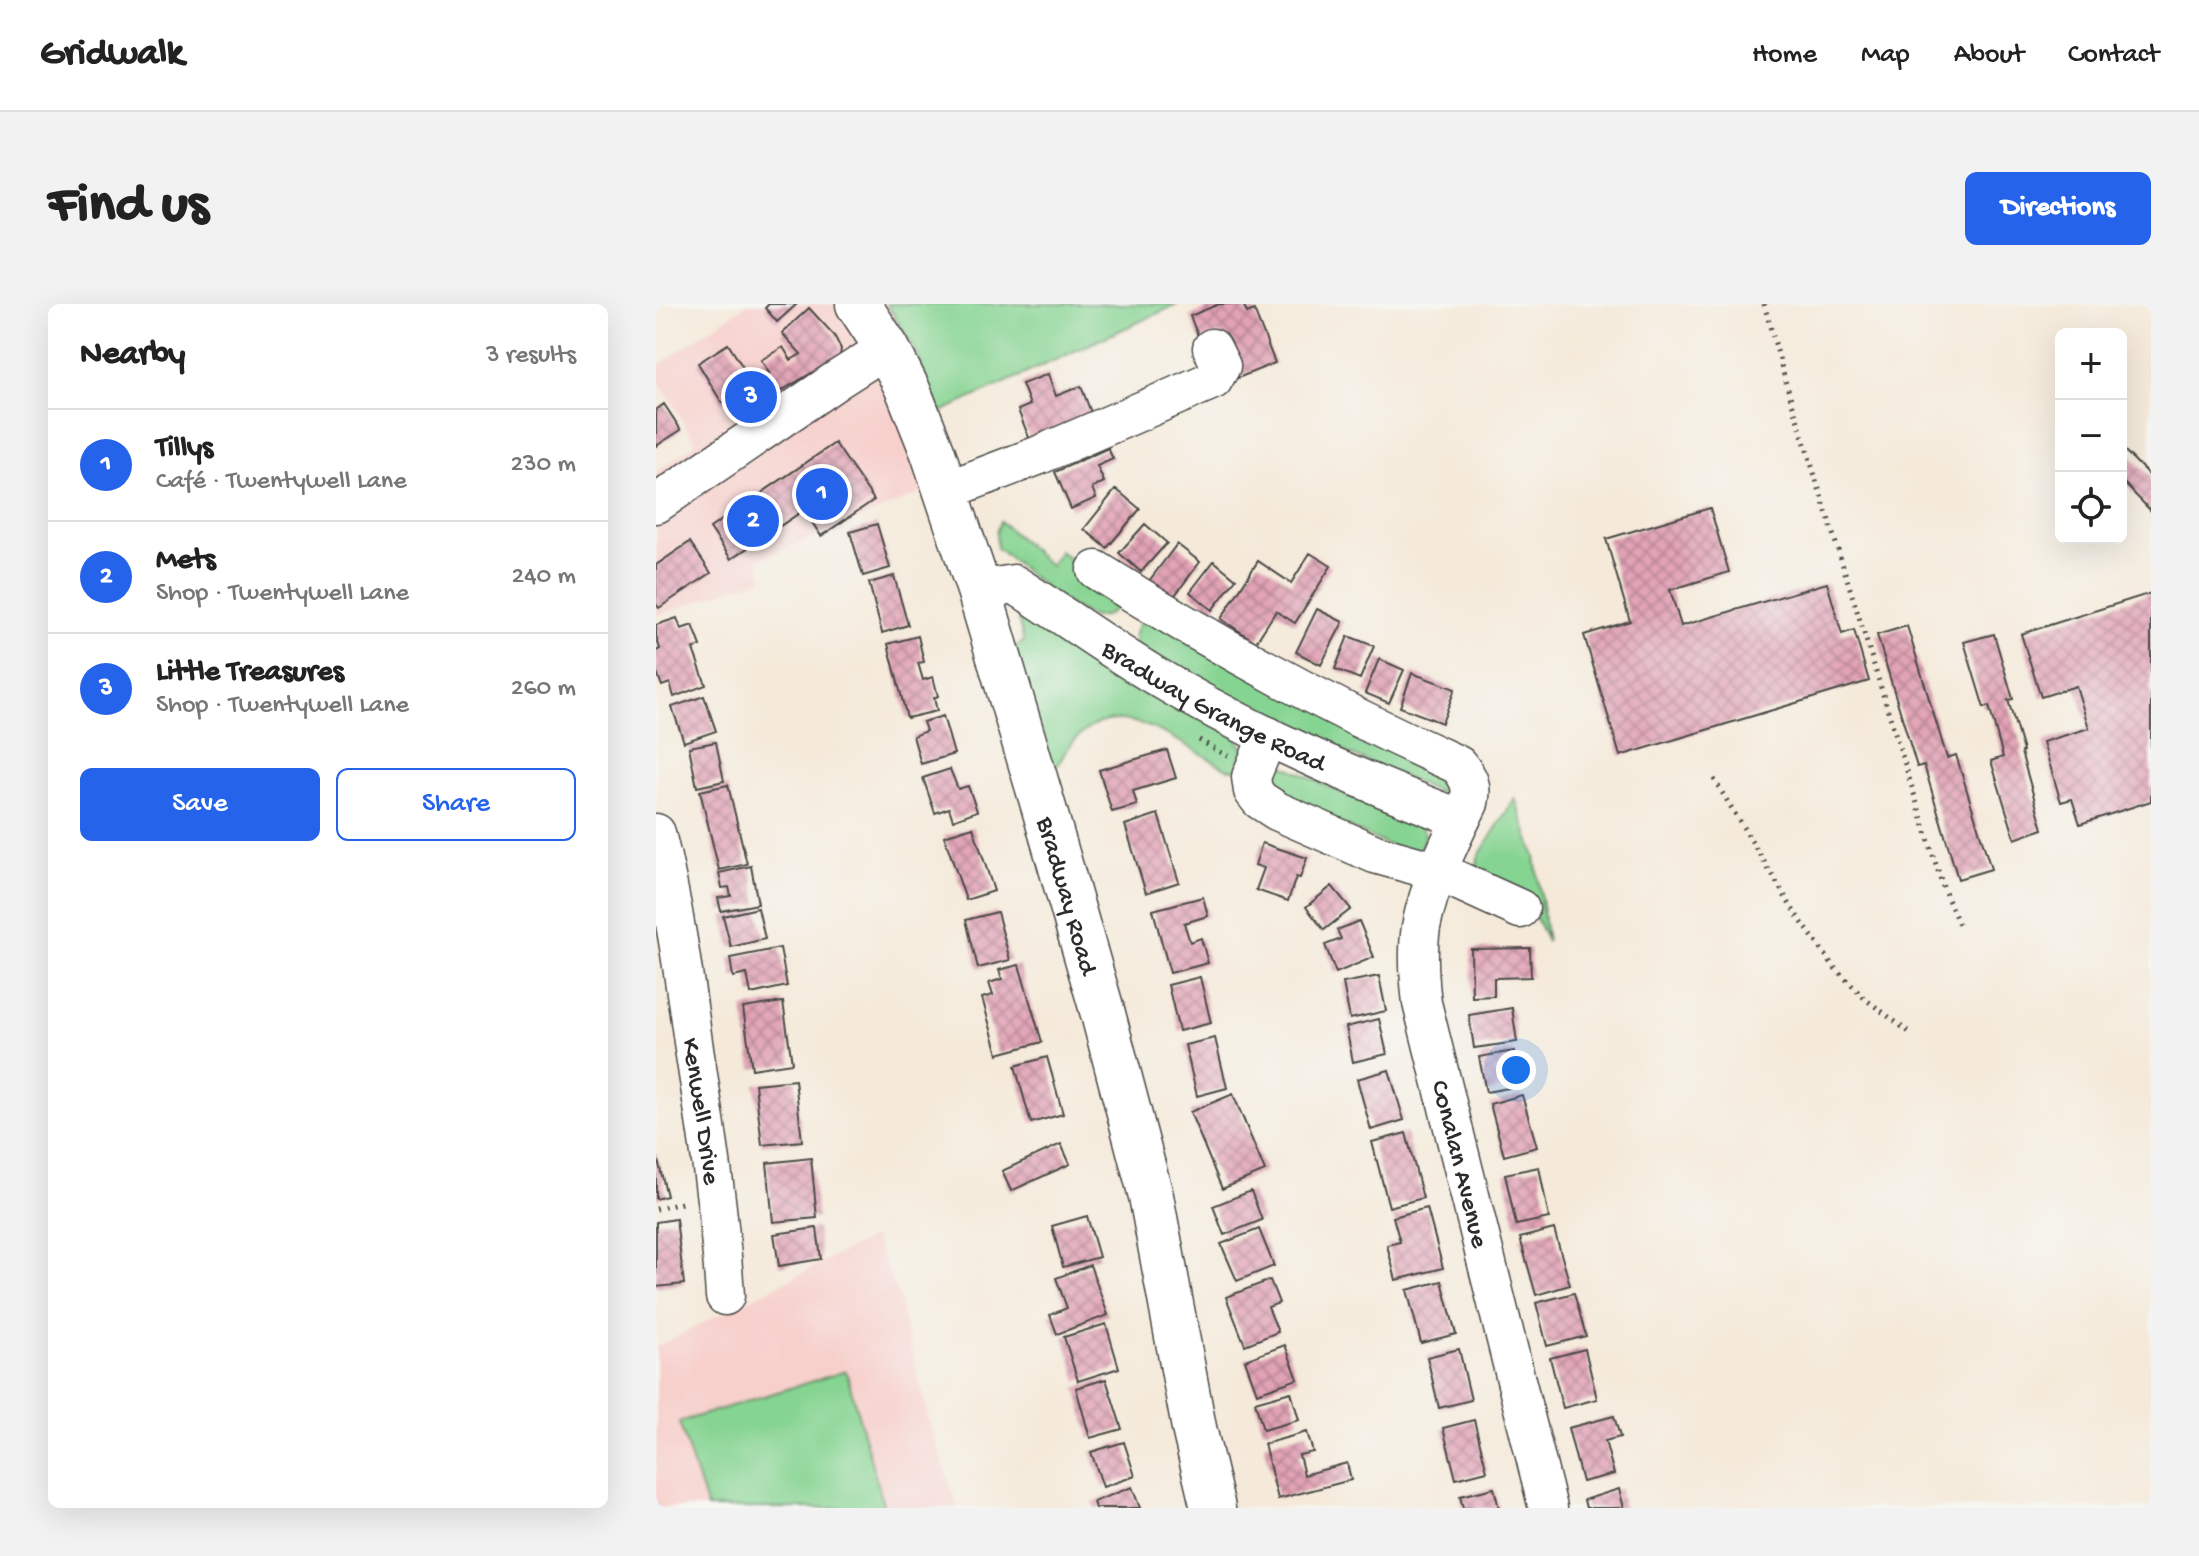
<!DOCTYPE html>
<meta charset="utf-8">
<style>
:root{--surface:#fff;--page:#f2f2f2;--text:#222;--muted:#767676;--line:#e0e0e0;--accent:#2563eb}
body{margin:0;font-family:"Gochi Hand",sans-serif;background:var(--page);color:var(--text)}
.controls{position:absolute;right:24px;top:24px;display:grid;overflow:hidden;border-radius:12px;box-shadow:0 8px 32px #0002}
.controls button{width:72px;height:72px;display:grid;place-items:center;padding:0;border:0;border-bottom:2px solid var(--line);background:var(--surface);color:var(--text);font:40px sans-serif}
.you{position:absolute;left:860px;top:766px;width:28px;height:28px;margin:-20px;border:6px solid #fff;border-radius:50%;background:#1a73e8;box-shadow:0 0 0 12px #1a73e833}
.badge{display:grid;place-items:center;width:52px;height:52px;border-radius:50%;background:var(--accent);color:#fff;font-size:26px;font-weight:700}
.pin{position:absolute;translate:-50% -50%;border:4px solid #fff;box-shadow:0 2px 8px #0006}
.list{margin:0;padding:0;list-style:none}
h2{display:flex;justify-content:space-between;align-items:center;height:104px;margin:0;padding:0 32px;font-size:34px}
h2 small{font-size:26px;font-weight:400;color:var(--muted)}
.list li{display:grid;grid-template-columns:52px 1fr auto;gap:24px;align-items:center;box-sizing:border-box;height:112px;padding:0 32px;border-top:2px solid var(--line)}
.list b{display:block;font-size:30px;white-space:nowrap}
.list p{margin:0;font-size:26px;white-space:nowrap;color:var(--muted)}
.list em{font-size:26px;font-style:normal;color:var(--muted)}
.actions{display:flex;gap:16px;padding:24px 32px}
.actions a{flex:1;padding:18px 0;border:2px solid var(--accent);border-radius:12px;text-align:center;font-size:28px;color:var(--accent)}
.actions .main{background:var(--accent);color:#fff}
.icon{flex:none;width:44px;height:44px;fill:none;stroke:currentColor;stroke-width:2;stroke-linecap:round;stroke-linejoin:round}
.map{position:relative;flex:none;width:1495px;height:1204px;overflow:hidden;border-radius:12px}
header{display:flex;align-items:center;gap:48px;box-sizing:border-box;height:112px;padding:0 40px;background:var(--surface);border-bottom:2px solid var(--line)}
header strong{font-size:38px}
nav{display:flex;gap:44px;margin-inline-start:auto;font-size:28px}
.intro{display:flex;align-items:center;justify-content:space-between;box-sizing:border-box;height:192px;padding:0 48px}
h1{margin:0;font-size:56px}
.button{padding:20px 36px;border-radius:12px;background:var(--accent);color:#fff;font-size:28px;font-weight:700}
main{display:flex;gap:48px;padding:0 48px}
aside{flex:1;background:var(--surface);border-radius:12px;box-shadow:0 8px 32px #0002}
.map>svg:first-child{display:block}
</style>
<header>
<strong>Gridwalk</strong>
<nav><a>Home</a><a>Map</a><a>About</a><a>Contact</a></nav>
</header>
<div class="intro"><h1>Find us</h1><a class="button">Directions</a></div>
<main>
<aside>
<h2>Nearby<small>3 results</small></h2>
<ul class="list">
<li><span class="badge">1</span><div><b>Tillys</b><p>Café · Twentywell Lane</p></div><em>230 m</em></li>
<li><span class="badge">2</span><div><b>Mets</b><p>Shop · Twentywell Lane</p></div><em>240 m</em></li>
<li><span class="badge">3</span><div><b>Little Treasures</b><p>Shop · Twentywell Lane</p></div><em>260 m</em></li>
</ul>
<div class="actions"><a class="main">Save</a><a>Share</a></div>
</aside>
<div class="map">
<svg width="1495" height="1204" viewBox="0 0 1495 1204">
<defs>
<pattern id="building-cross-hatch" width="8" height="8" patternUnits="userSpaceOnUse" patternTransform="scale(2)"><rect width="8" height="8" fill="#e2a3b6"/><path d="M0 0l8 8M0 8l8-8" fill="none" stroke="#b78594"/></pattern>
</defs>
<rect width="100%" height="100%" fill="#f6f6f2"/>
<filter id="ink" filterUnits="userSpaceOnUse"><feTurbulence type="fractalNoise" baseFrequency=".0125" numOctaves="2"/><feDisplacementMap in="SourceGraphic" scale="16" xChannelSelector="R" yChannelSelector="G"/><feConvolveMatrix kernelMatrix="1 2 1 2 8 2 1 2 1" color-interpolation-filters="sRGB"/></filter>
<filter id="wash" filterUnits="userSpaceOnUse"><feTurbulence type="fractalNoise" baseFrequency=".006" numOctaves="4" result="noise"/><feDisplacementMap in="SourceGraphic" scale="32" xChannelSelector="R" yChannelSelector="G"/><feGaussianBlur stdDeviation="1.8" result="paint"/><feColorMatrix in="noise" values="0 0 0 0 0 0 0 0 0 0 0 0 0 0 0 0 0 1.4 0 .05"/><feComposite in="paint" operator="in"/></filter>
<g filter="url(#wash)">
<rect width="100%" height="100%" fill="#f5eada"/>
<path fill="#f7d0cc" d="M 91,0 L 231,0 L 259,46 L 272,75 L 293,138 L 268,188 L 102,256 L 108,274 L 0,312 L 0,168 L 40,139 L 0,72 L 0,63 Z
M 217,933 L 241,988 L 274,1121 L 302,1204 L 0,1204 L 0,1043 Z"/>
<path fill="#86d492" stroke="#58805e" stroke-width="2" d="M 231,0 L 522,0 L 283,109 L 259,46 Z
M 344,217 L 394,262 L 404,247 L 457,292 L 462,302 C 455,309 451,313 440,313 C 417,311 361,260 341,244 L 340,229 Z
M 358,300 L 580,434 L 588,445 L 580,465 L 572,465 C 511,433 446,375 402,461 L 392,464 L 356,344 L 368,338 Z
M 485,318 L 497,318 L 799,475 L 801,496 L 615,416 L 481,343 C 477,333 478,327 485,318 Z
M 623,459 L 688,490 L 761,519 L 769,529 C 767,542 764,546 752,550 L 614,488 L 611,464 Z
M 859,494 L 879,553 L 891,638 L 869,589 L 821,566 L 822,553 Z
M 190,1067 L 228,1204 L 51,1204 L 23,1118 Z"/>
<g id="blocks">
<path fill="url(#building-cross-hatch)" d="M 113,0 L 141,0 L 121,18 L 109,4 Z
M 563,0 L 587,0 L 591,9 L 598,6 L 619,59 L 582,74 L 564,29 L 544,37 L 534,12 Z
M 153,4 L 178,31 L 185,45 L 184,52 L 93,106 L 82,88 L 66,99 L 42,59 L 72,40 L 97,79 L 113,69 L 105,56 L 127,43 L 135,56 L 145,50 L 126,29 Z
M 392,70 L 400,92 L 425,82 L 440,122 L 378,146 L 362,106 L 374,101 L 366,80 Z
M 8,100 L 25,126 L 0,142 L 0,106 Z
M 179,139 L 218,196 L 165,232 L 148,206 L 75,255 L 54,224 Z
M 1465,143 L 1495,173 L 1495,207 L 1465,176 Z
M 452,144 L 457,155 L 441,162 L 448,178 L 436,184 L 440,194 L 415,205 L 399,168 Z
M 460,185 L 484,205 L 451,244 L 428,225 Z
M 1054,204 L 1073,268 L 1014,286 L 1025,322 L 1171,279 L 1186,330 L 1198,326 L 1213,377 L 964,452 L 928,331 L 974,317 L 950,235 Z
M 221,220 L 234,264 L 207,272 L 194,228 Z
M 489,220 L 511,239 L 485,268 L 463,249 Z
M 34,238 L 55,269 L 3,304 L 0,300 L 0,261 Z
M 521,240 L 544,258 L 516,295 L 493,277 Z
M 654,249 L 675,262 L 639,319 L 620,307 L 600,338 L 565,315 L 602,257 L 635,279 Z
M 558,257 L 580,275 L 556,306 L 534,288 Z
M 238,272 L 252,321 L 226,329 L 213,279 Z
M 1495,289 L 1495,497 L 1424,520 L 1416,495 L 1405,498 L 1387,438 L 1433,424 L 1420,382 L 1385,393 L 1365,330 Z
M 661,305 L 687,318 L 665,361 L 640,348 Z
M 21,314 L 25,325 L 37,321 L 45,342 L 37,345 L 50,381 L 18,393 L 14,379 L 6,382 L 0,366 L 0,347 L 4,345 L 0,332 L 0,321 Z
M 1251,322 L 1291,454 L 1300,451 L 1335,565 L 1302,575 L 1268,461 L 1261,463 L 1221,331 Z
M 1338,330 L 1357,395 L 1352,396 L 1367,447 L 1365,448 L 1387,525 L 1359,535 L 1335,457 L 1347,453 L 1333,402 L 1328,404 L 1308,338 Z
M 262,332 L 268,358 L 262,359 L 267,376 L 277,373 L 282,392 L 278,394 L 281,407 L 251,414 L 232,340 Z
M 692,332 L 718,342 L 704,375 L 679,365 Z
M 723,355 L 748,366 L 733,399 L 709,389 Z
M 756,369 L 799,385 L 786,419 L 744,403 Z
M 48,392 L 60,427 L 28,438 L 16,403 Z
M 287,412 L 298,450 L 265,460 L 257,432 L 270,427 L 267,418 Z
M 60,438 L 68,477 L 41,483 L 33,443 Z
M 511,446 L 520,474 L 477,487 L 481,501 L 456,508 L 443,466 Z
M 294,465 L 302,485 L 312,482 L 321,507 L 297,516 L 293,504 L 279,509 L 267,474 Z
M 72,481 L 91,560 L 63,566 L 44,487 Z
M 502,510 L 523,578 L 490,589 L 469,521 Z
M 317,523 L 338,587 L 310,596 L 288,532 Z
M 606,539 L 651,554 L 644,574 L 640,573 L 632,597 L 600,586 L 608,564 L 599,561 Z
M 95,562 L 102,600 L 65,607 L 62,594 L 75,592 L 73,583 L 66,584 L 63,569 Z
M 676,582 L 695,605 L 668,626 L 650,603 Z
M 547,593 L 552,612 L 528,619 L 534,638 L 545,634 L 552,659 L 514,669 L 497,606 Z
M 102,604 L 109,635 L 75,643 L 67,612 Z
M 341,608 L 354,656 L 322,664 L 310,616 Z
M 703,617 L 718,653 L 680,669 L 669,641 L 685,635 L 681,626 Z
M 124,644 L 131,682 L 95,690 L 91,670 L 77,673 L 74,654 Z
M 874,644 L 875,673 L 838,674 L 838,692 L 816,693 L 815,645 Z
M 363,661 L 386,738 L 342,750 L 326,694 L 337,691 L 333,679 L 346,675 L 343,666 Z
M 723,672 L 730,707 L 694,715 L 687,679 Z
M 544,673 L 555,719 L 523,727 L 512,681 Z
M 127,698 L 136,759 L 96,765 L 87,704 Z
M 856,704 L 861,738 L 818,744 L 813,711 Z
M 723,715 L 731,750 L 697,758 L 690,723 Z
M 559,734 L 571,784 L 541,792 L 529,741 Z
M 858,747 L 864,782 L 830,788 L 823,753 Z
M 391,753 L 407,810 L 375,819 L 359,762 Z
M 733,766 L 748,816 L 715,826 L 701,775 Z
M 139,776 L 146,837 L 106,841 L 99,780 Z
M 577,790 L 609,867 L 566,885 L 534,808 Z
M 866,791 L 881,843 L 848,852 L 834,800 Z
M 750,829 L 767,894 L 733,903 L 716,838 Z
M 405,840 L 414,860 L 355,887 L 346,867 Z
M 0,848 L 11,892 L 0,895 Z
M 155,854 L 161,914 L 117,918 L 111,859 Z
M 883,863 L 893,914 L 860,921 L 849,870 Z
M 595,887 L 606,916 L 568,931 L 557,902 Z
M 771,904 L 787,964 L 740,976 L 731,941 L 744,938 L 737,913 Z
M 431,912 L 443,953 L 407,963 L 396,922 Z
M 20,915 L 28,980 L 0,983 L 0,918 Z
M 161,924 L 165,955 L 123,962 L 118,930 Z
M 603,925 L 618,962 L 581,977 L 565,940 Z
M 898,925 L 914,981 L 880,991 L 864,934 Z
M 434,961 L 452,1011 L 401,1030 L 394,1011 L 411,1004 L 400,974 Z
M 614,976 L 623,999 L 612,1003 L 622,1028 L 589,1041 L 570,993 Z
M 786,977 L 800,1030 L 765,1039 L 751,986 Z
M 918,989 L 930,1032 L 891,1042 L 880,999 Z
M 450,1020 L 463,1064 L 422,1077 L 408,1033 Z
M 629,1041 L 642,1075 L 601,1089 L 589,1056 Z
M 803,1045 L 815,1096 L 783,1104 L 771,1053 Z
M 929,1045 L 941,1095 L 907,1104 L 894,1054 Z
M 450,1075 L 466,1125 L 434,1134 L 420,1084 Z
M 635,1088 L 643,1116 L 607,1126 L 599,1098 Z
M 958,1112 L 964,1133 L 949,1137 L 958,1170 L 926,1178 L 912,1124 Z
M 818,1116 L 831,1167 L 800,1175 L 787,1124 Z
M 651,1128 L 657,1148 L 643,1151 L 648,1171 L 691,1159 L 695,1176 L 622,1195 L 608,1140 Z
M 468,1138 L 479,1172 L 447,1183 L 435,1148 Z
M 476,1183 L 484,1204 L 439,1204 L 437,1198 Z
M 838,1184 L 843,1204 L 807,1204 L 804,1192 Z
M 963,1185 L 968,1204 L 930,1204 L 928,1196 Z"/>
</g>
</g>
<g filter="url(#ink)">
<use href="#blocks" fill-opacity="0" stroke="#494845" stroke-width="2"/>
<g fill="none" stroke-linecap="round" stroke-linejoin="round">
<g stroke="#494845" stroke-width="41">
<g id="minor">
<path d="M 289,187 L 381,152 L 557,76 L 565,62 L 556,44"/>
<path d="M 0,200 L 181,76 L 231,44"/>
<path id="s1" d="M 440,266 C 556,339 677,405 802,461 C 813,474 817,482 813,499 C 794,537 773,581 765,623 C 761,648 763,674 766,699 L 892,1204"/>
<path id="s2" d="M 323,286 L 358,280 C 404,309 449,342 496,370 C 594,429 699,474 805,515"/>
<path d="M 612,432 L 595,473 L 597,487 L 604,496 L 621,507 L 719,550 L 783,568 L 864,605"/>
<path id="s3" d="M 0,529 C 18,600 28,673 38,745 C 51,827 64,909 69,992"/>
</g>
</g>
<g stroke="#494845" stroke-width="47">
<g id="major">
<path id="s4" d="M 202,0 L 231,44 L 252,86 L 277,149 L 323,286 L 387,501 L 447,710 L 495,892 L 538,1124 L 557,1204"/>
</g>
</g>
<path stroke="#494845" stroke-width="5" stroke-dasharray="2 6" stroke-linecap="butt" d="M 1108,0 L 1130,79 L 1288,586 L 1303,621
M 543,436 L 572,452
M 1058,475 L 1139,609 L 1179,664 L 1208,694 L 1253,728
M 0,905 L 30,898"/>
<use href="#minor" stroke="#fff" stroke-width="38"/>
<use href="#major" stroke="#fff" stroke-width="44"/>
</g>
</g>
<g text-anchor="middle" stroke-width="6" stroke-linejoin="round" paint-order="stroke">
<g font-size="26" fill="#2b2b2b" stroke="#f6f6f2">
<text dy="9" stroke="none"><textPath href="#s2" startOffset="270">Bradway Grange Road</textPath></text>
<text dy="9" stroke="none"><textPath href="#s4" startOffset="630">Bradway Road</textPath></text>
<text dy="9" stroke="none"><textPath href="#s3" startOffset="282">Kenwell Drive</textPath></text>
<text dy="9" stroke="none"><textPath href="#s1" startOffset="828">Conalan Avenue</textPath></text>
</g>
</g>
</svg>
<div class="controls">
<button>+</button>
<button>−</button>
<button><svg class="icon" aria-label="locate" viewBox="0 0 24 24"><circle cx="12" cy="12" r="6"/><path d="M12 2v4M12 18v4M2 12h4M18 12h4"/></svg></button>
</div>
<div class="you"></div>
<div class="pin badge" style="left:166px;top:190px">1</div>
<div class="pin badge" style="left:97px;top:217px">2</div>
<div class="pin badge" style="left:95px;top:93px">3</div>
</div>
</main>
